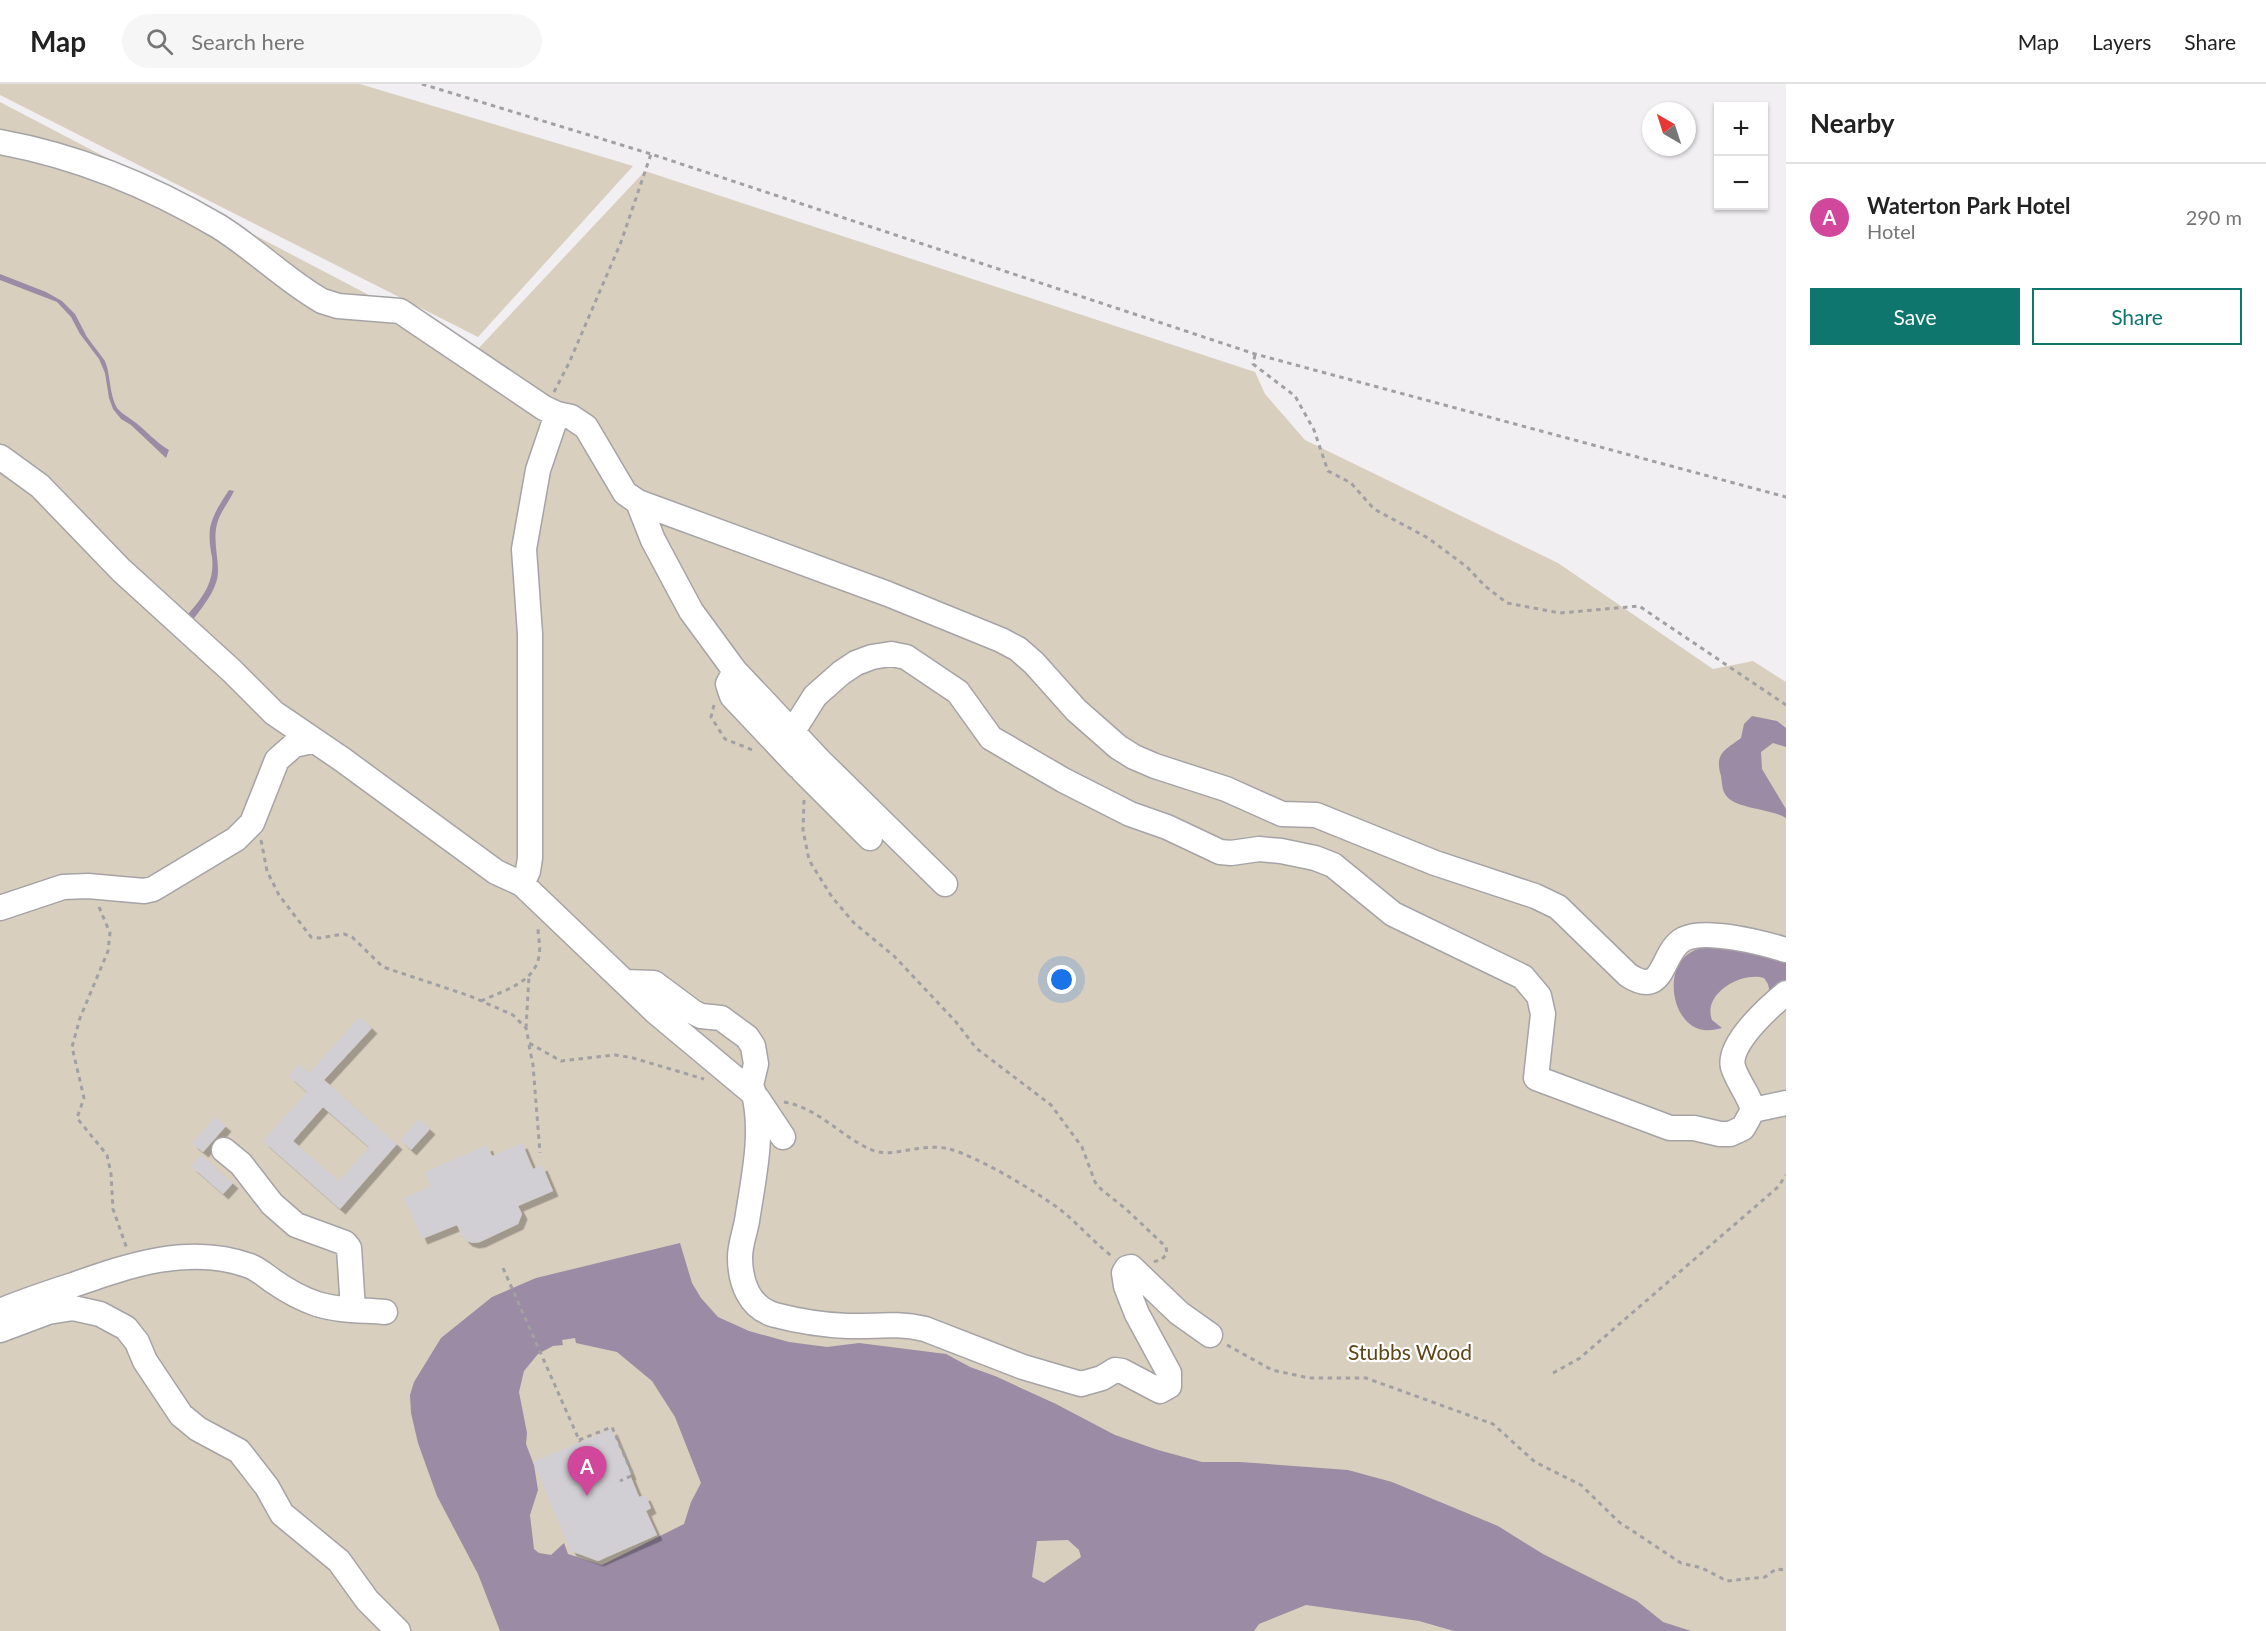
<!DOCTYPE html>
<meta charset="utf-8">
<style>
:root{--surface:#fff;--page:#f6f6f6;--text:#222;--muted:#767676;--line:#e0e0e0;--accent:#0f766e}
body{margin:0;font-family:Lato,sans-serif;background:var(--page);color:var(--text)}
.controls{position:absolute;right:18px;top:18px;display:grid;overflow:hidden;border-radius:0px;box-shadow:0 2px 4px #0004}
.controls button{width:54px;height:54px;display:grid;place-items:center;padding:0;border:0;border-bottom:2px solid var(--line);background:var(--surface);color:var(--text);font:30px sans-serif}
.compass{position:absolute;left:1642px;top:18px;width:54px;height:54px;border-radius:50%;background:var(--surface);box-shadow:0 2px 4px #0004;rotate:321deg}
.you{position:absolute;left:1062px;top:896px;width:21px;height:21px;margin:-15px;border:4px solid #fff;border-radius:50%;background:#1a73e8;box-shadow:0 0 0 9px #1a73e833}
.badge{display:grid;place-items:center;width:39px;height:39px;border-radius:50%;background:var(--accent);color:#fff;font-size:20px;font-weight:700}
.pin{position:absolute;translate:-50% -50px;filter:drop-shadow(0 2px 3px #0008)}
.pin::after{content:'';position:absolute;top:32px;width:21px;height:18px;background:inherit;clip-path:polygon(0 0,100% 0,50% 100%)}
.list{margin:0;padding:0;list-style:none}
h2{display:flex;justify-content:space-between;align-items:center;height:78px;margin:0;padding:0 24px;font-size:26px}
h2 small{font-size:20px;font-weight:400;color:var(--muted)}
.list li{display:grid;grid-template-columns:39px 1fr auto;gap:18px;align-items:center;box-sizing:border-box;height:108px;padding:0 24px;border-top:2px solid var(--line)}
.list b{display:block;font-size:22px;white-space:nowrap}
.list p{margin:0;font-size:20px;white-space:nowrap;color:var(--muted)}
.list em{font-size:20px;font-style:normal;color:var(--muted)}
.actions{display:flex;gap:12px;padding:18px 24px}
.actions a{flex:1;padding:14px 0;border:2px solid var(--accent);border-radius:0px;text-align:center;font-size:21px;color:var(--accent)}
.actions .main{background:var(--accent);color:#fff}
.icon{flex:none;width:33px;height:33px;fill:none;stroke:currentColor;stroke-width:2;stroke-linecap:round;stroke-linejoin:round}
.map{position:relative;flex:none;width:1786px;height:1547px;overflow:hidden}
header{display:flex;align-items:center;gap:36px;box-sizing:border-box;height:84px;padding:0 30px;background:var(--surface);border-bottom:2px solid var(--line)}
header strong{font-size:28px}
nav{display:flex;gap:33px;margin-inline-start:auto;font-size:21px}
.search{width:420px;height:54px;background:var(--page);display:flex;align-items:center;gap:15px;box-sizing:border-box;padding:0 21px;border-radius:33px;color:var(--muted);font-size:22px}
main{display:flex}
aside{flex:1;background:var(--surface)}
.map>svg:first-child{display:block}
</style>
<header>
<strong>Map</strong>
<div class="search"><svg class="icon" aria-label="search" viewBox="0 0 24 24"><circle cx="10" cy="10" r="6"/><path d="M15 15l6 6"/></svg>Search here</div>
<nav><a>Map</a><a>Layers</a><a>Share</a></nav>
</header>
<main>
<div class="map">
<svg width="1786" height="1547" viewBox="0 0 1786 1547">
<defs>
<filter id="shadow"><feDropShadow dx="5.5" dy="5.5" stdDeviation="0" flood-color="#0004"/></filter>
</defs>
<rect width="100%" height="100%" fill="#f1eff2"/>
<path fill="#d9cfbe" d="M 0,0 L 360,0 L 633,82 L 478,253 L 0,11 Z
M 0,18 L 476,267 L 645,87 L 1255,288 L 1265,310 L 1305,356 L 1558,479 L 1713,585 L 1753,577 L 1786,598 L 1786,1547 L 0,1547 Z"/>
<path fill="#9b8ba5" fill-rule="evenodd" d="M 0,190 L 46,208 L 62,217 L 75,230 L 87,253 L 105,277 C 111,292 109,310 117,324 C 121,329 127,332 132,336 C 145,345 155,358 169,366 L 166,374 L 131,341 L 121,335 L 113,325 L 109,314 L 105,289 L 99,275 L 80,250 L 71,233 L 57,218 L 0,196 Z
M 229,406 L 234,407 C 229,418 220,428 217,440 C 213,456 218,471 218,487 C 218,505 203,522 193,536 L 187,531 C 203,514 215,497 212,473 C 210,463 209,455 210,444 C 213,430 221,418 229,406 Z
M 1752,632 L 1777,637 L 1786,644 L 1786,663 L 1773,659 L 1761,668 L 1762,685 L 1786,725 L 1786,734 C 1770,724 1733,725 1725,710 C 1722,705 1722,698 1721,692 C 1714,668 1726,666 1741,654 L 1744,640 Z
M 1708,863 L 1736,865 L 1786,877 L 1786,901 L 1770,910 L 1768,900 L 1764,894 C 1741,887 1702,910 1712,936 L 1722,944 C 1717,945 1710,947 1704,946 C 1668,942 1658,867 1708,863 Z
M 680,1159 L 692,1199 L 701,1214 L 718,1233 L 749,1247 L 789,1258 L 827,1263 L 859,1259 L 946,1270 L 970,1283 L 995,1292 L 1056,1320 L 1115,1351 L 1158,1366 L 1202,1378 L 1240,1378 L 1348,1386 L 1392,1398 L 1498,1442 L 1543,1470 L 1637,1517 L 1663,1538 L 1691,1547 L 1454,1547 L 1419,1537 L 1306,1521 L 1259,1540 L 1254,1547 L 500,1547 L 478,1490 L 437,1412 L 418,1359 L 411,1329 L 410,1311 L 414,1298 L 441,1254 L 492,1213 L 536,1194 ZM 575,1254 L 576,1259 L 617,1268 L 652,1297 L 675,1333 L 701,1399 L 691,1418 L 684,1440 L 602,1481 L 568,1470 L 564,1459 L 551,1471 L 539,1469 L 534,1465 L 530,1431 L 538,1406 L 534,1381 L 526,1360 L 527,1349 L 519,1308 L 524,1287 L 538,1270 L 553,1262 L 563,1261 L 562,1256 ZM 1068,1456 L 1079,1466 L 1081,1473 L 1044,1499 L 1032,1493 L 1037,1457 Z"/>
<path fill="#d1cfd3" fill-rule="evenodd" filter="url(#shadow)" d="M 360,933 L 372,944 L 324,996 L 397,1060 L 340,1125 L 263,1057 L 307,1008 L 289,992 L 299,980 L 309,989 ZM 323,1023 L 369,1063 L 339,1097 L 293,1057 Z
M 215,1033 L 226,1042 L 203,1068 L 192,1059 Z
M 419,1035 L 430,1045 L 411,1066 L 400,1056 Z
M 522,1059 L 533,1085 L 542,1081 L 553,1107 L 518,1122 L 522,1130 L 518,1140 L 480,1158 L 473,1159 L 467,1157 L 462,1152 L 457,1141 L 422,1155 L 404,1114 L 431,1102 L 425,1088 L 487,1061 L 492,1072 Z
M 201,1071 L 233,1099 L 223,1110 L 191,1082 Z
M 612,1345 L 631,1390 L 630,1391 L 639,1413 L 645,1411 L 651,1424 L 646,1427 L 657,1451 L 598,1477 L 571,1467 L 533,1378 Z"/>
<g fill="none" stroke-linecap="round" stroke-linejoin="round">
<g stroke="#a5a3a6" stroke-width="27">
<path id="minor" d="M 0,58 C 77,72 150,102 218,142 C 254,164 285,196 322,217 L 338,222 L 400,227 L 544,324 L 557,330 L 571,333 L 586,343 L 625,409 L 638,418 L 888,510 L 1001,556 L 1018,565 L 1034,579 L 1076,626 L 1118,663 L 1134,673 L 1155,682 L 1226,705 L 1282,730 L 1316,731 L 1435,779 L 1535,812 L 1558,823 L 1628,891 C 1666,916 1660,867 1684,855 C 1706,844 1763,859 1786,866
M 0,373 L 40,402 L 121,486 L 232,587 L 274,629 L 343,676 L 496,788 L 522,800 L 657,929 L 754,1010 L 751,1001 L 756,980 L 753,962 L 747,953 L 721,934 L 701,932 L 693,928 L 654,899 L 625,898
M 638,418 L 653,456 L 691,527 L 735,587 L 819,676 L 945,800
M 735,587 L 728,600 L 732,612 L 798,682
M 788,644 L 798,639 L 815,612 L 841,589 L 856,579 L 872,573 L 891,570 L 906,573 L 958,608 L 991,654 L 1063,696 L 1130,730 L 1167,743 L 1220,768 L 1231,769 L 1259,765 L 1281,767 L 1315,774 L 1333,781 L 1393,830 L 1523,893 L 1539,912 L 1543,930 L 1536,994 L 1670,1044 L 1694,1044 L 1720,1050 L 1730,1050 L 1743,1044 L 1753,1026 C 1749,1010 1738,999 1733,983 C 1727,960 1770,922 1786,909
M 803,687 L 870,754
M 522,800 L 528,787 L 530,774 L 530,550 L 524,465 L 538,386 L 557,330
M 0,824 L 63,803 L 88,802 L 144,807 L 153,805 L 236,755 L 252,739 L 277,676 L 294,661 L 312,657
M 754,1010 C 764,1051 753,1096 747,1137 C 745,1148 740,1161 740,1173 C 740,1198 749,1224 775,1231 C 798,1237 824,1241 847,1242 C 876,1243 894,1238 925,1245 L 1023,1283 L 1081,1300 L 1102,1294 L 1115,1286 L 1122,1287 L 1160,1307 L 1169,1302 L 1169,1289 L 1137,1230 L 1126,1202 L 1124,1189 L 1127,1184 L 1131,1183 L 1179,1229 L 1210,1251
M 757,1014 L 783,1053
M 1753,1026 L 1786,1019
M 224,1066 L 241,1080 L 272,1120 L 296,1141 L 345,1159 L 349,1164 L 353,1225
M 0,1227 C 24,1217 48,1209 73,1201 C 130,1181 190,1160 250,1182 C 258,1185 266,1192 273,1197 C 286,1206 302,1215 317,1220 C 339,1227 363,1226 385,1228
M 0,1246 L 48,1228 L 73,1224 L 100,1230 L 126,1244 L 137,1258 L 145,1277 L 181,1331 L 198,1345 L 239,1367 L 267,1403 L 282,1430 L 339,1477 L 367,1516 L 398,1547"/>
</g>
<path stroke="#a1a0a2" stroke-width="3" stroke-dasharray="4.5 4.5" stroke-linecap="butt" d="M 422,0 L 651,70 L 1255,270 L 1786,413
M 1255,271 L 1253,280 L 1295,312 L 1314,346 L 1328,387 L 1351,399 L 1374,425 L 1428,454 L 1467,483 L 1485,502 L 1507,519 L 1560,529 L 1639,522 L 1786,621
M 554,308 L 569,279 L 621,158 L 651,70
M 714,621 L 711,633 L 725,655 L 755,667
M 804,716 L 803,746 L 809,776 L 832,813 L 854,839 L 894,872 L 956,938 L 976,964 L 1051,1021 L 1082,1063 L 1095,1098 L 1101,1105 L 1127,1126 L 1166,1163 L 1167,1170 L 1161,1176 L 1152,1178
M 261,756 L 267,787 L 279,811 L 311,853 L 319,854 L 344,850 L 352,853 L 383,883 L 470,912 L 513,931 L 526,944 L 529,959 L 561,977 L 615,971 L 633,974 L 704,995
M 99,823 L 110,849 L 108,867 L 80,934 L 72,963 L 84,1014 L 77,1034 L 107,1071 L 111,1090 L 113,1125 L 127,1165
M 481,917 C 502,907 535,899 539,872 C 541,863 538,853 538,844
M 526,944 L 529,892
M 529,961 L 533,981 L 540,1069
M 784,1018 C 819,1024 841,1053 872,1066 C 891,1075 922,1058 949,1065 C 977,1072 1035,1107 1058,1124 C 1078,1139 1093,1158 1113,1173
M 503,1184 L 580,1358
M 1227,1261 L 1272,1286 L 1309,1294 L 1366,1294 L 1493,1340 L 1535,1378 L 1581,1401 L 1619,1438 L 1681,1479 L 1702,1484 L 1727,1497 L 1765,1493 L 1776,1485 L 1786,1486
M 1553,1289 L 1580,1274 L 1778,1103 L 1786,1091
M 579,1356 L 612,1343 L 633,1391 L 620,1397"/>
<use href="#minor" stroke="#fff" stroke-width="24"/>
</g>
<g text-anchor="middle" stroke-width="4.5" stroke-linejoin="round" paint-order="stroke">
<g font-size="21" fill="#5e4516" stroke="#fff">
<text x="1410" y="1276">Stubbs Wood</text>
</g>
</g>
</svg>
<div class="controls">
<button>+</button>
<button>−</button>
</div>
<svg class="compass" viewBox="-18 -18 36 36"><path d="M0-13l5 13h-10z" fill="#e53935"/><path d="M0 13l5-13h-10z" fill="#767676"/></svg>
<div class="you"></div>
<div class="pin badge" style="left:587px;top:1412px;background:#d1479c">A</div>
</div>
<aside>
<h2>Nearby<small></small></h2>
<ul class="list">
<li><span class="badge" style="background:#d1479c">A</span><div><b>Waterton Park Hotel</b><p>Hotel</p></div><em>290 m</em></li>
</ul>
<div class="actions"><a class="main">Save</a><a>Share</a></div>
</aside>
</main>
